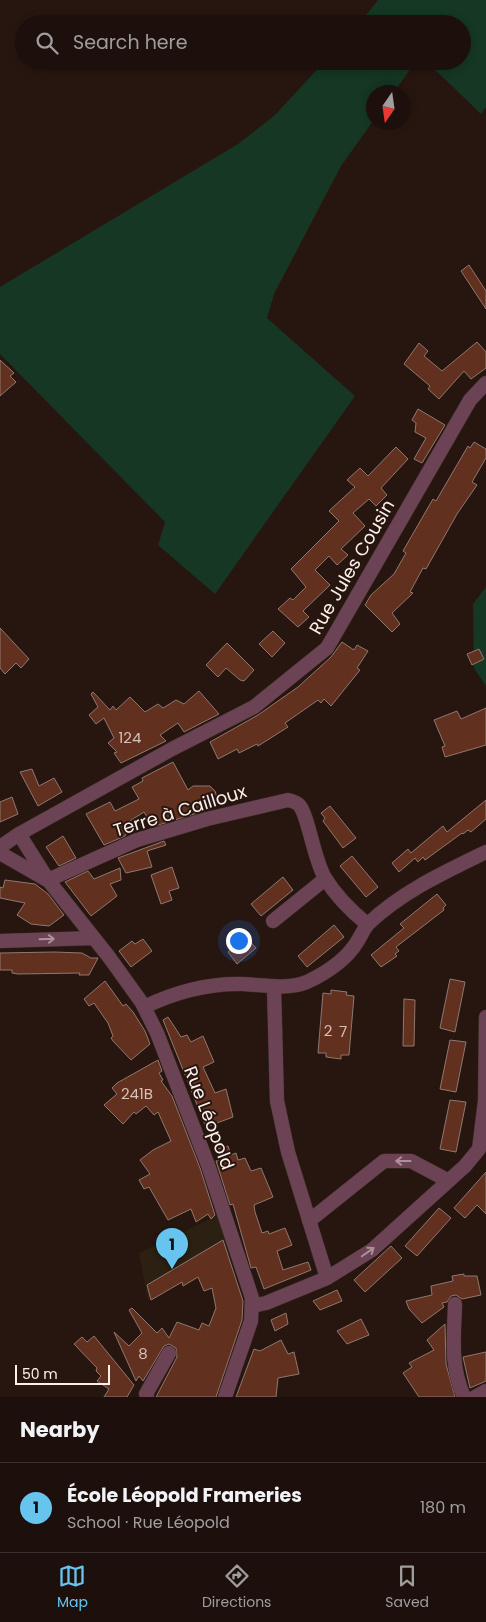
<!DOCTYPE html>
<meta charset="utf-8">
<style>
:root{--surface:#1d100c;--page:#251915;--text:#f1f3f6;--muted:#a09d9d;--line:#3b302d;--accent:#66c4ef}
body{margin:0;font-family:Poppins,sans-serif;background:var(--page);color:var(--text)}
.compass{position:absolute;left:366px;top:85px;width:45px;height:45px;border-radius:50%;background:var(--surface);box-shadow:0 2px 8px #0003;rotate:193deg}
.scale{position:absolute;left:15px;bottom:12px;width:95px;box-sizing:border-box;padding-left:5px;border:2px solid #fdf0ec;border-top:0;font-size:14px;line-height:18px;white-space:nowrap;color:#fdf0ec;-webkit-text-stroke:4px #271610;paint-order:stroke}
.you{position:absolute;left:238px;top:940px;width:18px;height:18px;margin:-12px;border:4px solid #fff;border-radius:50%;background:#1a73e8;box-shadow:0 0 0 8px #1a73e833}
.badge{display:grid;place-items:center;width:32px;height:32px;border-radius:50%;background:var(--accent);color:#111;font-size:16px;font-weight:700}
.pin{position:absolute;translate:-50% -41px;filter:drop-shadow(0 1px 2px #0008)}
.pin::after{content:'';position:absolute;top:26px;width:18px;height:15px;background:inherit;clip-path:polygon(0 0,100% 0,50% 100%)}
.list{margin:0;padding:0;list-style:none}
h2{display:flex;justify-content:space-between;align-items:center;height:65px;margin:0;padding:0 20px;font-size:21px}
h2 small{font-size:16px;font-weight:400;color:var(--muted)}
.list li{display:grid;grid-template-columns:32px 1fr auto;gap:15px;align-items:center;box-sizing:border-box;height:90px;padding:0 20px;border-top:1px solid var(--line)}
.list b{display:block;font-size:19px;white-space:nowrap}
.list p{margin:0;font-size:16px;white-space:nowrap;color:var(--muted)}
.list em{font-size:16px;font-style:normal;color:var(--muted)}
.icon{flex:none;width:28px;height:28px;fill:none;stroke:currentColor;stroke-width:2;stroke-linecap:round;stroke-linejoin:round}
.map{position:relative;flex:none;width:486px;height:1397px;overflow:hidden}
.search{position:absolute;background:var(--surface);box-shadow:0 2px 8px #0003;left:15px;right:15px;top:15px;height:55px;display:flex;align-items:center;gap:12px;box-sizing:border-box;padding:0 18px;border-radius:28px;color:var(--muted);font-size:19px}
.sheet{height:155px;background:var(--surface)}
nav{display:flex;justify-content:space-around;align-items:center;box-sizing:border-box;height:70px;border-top:1px solid var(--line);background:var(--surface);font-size:14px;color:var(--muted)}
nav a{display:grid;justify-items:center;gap:2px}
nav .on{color:var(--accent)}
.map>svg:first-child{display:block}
</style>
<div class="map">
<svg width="486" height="1397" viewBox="0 0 486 1397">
<rect width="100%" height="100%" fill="#271610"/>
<path fill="#2b2011" d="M 218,1215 L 229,1253 L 148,1300 L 139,1253 Z"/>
<path fill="#153723" d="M 378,0 L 486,0 L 486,107 L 481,114 L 426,61 L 462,61 L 462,24 L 359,24 Z
M 325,61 L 416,61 L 394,92 L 374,92 L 373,121 L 341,166 L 274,294 L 267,318 L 355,396 L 215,594 L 158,545 L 165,522 L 0,354 L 0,287 L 238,144 L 275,115 Z
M 486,587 L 486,686 L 474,668 L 473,604 Z"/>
<path fill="#62301e" stroke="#8e7870" d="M 469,265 L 486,291 L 486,309 L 461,271 Z
M 477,342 L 486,352 L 486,368 L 471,379 L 464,371 L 439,399 L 428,389 L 430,386 L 404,364 L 419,343 L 428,351 L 424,356 L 442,371 Z
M 0,360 L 14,373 L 10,376 L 16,382 L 0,396 Z
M 418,409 L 445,425 L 422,463 L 414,459 L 426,438 L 415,432 L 416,423 L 412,420 Z
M 474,442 L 486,449 L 486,458 L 472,482 L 477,485 L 457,514 L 426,569 L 423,568 L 410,592 L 413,593 L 392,613 L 400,624 L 392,632 L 365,605 L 371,595 L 394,574 L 406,553 L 403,551 L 433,499 L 436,501 L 468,446 L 470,448 Z
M 396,447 L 408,459 L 381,488 L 387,495 L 376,506 L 369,499 L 353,513 L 365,526 L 341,549 L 348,555 L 337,565 L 329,556 L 315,570 L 330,585 L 303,611 L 309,617 L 298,627 L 278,609 L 290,598 L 293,600 L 306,587 L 291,569 L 339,521 L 329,511 L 355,487 L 347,480 L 360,468 L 368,476 Z
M 0,628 L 29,659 L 21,668 L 16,663 L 5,674 L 0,668 Z
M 273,631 L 285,643 L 272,657 L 259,644 Z
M 342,642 L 354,650 L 357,645 L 368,651 L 357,668 L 360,670 L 331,706 L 324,699 L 321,703 L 318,700 L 285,723 L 288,727 L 258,746 L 257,744 L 239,753 L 237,749 L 218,759 L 210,742 L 258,715 L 298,687 L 331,657 Z
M 227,643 L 254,670 L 244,681 L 240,680 L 226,668 L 218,677 L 206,665 Z
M 479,649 L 484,659 L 472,665 L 467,654 Z
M 199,691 L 219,714 L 184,732 L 178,723 L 160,735 L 166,741 L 121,763 L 114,753 L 117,752 L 108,743 L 114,738 L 104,718 L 96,724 L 89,715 L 98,707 L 91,694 L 93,692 L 110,710 L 113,706 L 116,710 L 130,697 L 145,712 L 158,704 L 163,708 L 176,700 L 184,704 Z
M 486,708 L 486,745 L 445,757 L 442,747 L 445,746 L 434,720 L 457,711 L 461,719 Z
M 173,762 L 188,790 L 193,786 L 210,786 L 215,791 L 219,803 L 210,806 L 211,809 L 155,826 L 151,814 L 147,817 L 144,812 L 125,824 L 128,830 L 125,836 L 104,845 L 86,814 L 110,802 L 115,811 L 139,799 L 132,787 L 143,781 L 142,778 Z
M 32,769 L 39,786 L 54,778 L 62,792 L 38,806 L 20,772 Z
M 12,797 L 18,814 L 0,822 L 0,802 Z
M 486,800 L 486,819 L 471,832 L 468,830 L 463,834 L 462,833 L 425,860 L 423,857 L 418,862 L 415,858 L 399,872 L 392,863 L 408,849 L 411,853 L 443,826 L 447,832 Z
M 330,806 L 356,838 L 343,848 L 323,821 L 325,818 L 321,813 Z
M 63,836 L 76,858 L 59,866 L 46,847 Z
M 164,841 L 166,845 L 147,851 L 152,867 L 126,873 L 118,858 Z
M 352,856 L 378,887 L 366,897 L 340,866 Z
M 172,867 L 179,888 L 169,891 L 172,900 L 161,904 L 151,875 Z
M 120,868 L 121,880 L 110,884 L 117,896 L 91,916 L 65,882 L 88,871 L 94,879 Z
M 283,877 L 293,890 L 261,916 L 251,904 Z
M 5,880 L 35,884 L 48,894 L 64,915 L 49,926 L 31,924 L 17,915 L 25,903 L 0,898 L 0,887 L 3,888 Z
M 437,894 L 446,905 L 443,908 L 444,910 L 396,947 L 399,951 L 395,954 L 397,956 L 381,967 L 371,955 L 404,928 L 400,924 Z
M 334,925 L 344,937 L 307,967 L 298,956 Z
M 246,937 L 256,948 L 237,964 L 228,952 Z
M 143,939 L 152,951 L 131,967 L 119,951 L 132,941 L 135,944 Z
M 54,952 L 82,953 L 91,958 L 98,958 L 89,975 L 79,975 L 80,973 L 18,974 L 12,973 L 12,970 L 0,970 L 0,953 Z
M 450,979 L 465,982 L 455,1032 L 440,1028 Z
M 105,981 L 123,1006 L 126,1004 L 133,1012 L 145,1031 L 150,1044 L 131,1060 L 113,1041 L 111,1038 L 113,1036 L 108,1023 L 94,1003 L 89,1006 L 84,999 Z
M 331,990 L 347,992 L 346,995 L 354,996 L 349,1055 L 341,1055 L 341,1059 L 326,1057 L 326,1053 L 318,1053 L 323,993 L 331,994 Z
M 404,999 L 415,1000 L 414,1046 L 403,1046 Z
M 168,1017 L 181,1037 L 187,1035 L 191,1042 L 203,1036 L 214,1062 L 203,1067 L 215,1093 L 226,1089 L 233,1117 L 206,1127 L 163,1020 Z
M 450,1040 L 466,1042 L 456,1092 L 440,1089 Z
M 158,1060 L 162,1071 L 159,1073 L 163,1080 L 161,1081 L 172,1096 L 200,1168 L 215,1215 L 211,1219 L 208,1214 L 196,1222 L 191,1209 L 168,1220 L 149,1187 L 144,1189 L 139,1180 L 150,1174 L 140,1160 L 153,1150 L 171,1141 L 158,1112 L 154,1115 L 146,1106 L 136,1114 L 134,1112 L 123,1124 L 104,1105 L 117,1094 L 112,1088 L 117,1083 Z
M 450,1100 L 466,1102 L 456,1152 L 440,1149 Z
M 228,1146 L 231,1155 L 236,1153 L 238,1160 L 245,1158 L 251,1171 L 261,1168 L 273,1197 L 254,1205 L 255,1212 L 262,1233 L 268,1231 L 269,1234 L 285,1228 L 292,1245 L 277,1251 L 283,1270 L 308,1262 L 311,1270 L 264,1289 L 256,1267 L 251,1268 L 233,1204 L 230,1205 L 216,1161 L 221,1160 L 217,1149 Z
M 486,1172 L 486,1214 L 477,1205 L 465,1218 L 454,1208 Z
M 439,1208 L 451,1218 L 417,1256 L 405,1246 Z
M 223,1240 L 243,1301 L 242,1320 L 216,1397 L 156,1397 L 177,1357 L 176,1348 L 169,1344 L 164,1346 L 143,1381 L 139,1376 L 136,1381 L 114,1332 L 129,1346 L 142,1333 L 129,1310 L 132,1308 L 157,1333 L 162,1328 L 169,1338 L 177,1322 L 199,1330 L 202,1323 L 209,1326 L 216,1308 L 212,1288 L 204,1291 L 198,1277 L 183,1286 L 182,1282 L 151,1300 L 147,1285 Z
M 391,1246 L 402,1258 L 365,1292 L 354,1280 Z
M 464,1274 L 464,1276 L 477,1276 L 481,1295 L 462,1299 L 456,1295 L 451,1296 L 447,1302 L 442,1303 L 444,1307 L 422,1323 L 409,1309 L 406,1301 L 432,1295 L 431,1286 L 453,1281 L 452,1276 Z
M 337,1290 L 342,1301 L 320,1310 L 313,1301 Z
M 286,1313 L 288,1324 L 275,1331 L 271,1320 Z
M 361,1319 L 369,1335 L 347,1344 L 337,1331 Z
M 445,1324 L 446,1364 L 455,1397 L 419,1397 L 403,1373 L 412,1367 L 409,1363 L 434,1350 L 427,1340 Z
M 94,1336 L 134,1385 L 127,1397 L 104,1397 L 109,1389 L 97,1381 L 101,1376 L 96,1371 L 97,1368 L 74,1344 L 82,1337 L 87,1342 Z
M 281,1340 L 288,1354 L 294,1352 L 299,1374 L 278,1378 L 276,1397 L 236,1397 L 254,1349 L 260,1351 Z
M 486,1352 L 486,1381 L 470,1388 L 463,1357 Z"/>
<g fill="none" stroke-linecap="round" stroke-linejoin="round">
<g stroke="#41302a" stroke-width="15">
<path id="minor" d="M 19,834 L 48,880 L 109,957 L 142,1003 L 157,1033 L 208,1165 L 252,1298 L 251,1321 L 225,1397
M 0,847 L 19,834 L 172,749 L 254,707 L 327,648 L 470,400 L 486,383
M 0,853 L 47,880
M 48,880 L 137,840 L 207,819 L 288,800 C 292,801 296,802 299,805 C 308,814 314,860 325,878 C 336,896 351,911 367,924
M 273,921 L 325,879
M 0,941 L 94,938
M 274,987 L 277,1101 L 288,1152 L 327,1278
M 144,1007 C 175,992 209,983 243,984 C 263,985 288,990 307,982 C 326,973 346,960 357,942 C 361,936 364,928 369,923 C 403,891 445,872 486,852
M 309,1221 L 384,1161 L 411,1161 L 447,1180
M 455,1304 C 454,1338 450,1365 464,1397
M 252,1306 L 266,1303 L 327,1278 L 372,1250 L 465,1166 L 479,1149 L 485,1101 L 486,1017
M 147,1397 L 146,1394 L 169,1353
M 475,1397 L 486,1391"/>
</g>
<use href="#minor" stroke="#6c4354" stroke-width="14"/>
</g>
<defs><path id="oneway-shaft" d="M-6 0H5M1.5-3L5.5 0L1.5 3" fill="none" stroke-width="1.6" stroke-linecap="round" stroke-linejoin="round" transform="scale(1.25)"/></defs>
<g stroke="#ad9198">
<use href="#oneway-shaft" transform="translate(47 939) rotate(-2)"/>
<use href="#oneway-shaft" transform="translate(403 1161) rotate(-180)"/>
<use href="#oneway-shaft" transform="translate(368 1252) rotate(-35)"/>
</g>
<g text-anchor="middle" stroke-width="4" stroke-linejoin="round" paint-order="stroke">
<g font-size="15" fill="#d6c0b8">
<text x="130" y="743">124</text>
<text x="328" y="1036">2</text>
<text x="343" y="1037">7</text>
<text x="137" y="1099">241B</text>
<text x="143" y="1359">8</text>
</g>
<g font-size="18" fill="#fdf0ec" stroke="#271610">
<text transform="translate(352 567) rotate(-60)" y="6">Rue Jules Cousin</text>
<text transform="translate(180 811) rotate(-17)" y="6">Terre à Cailloux</text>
<text transform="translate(209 1118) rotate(69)" y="6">Rue Léopold</text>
</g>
</g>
</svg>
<svg class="compass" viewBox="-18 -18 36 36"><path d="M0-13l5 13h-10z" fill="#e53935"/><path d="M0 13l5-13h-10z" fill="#a09d9d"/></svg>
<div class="scale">50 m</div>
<div class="you"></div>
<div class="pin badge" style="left:172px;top:1269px">1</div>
<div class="search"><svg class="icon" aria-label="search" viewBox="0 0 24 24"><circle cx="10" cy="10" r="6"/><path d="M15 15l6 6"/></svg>Search here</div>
</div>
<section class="sheet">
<h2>Nearby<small></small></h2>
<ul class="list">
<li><span class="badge">1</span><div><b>École Léopold Frameries</b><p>School · Rue Léopold</p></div><em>180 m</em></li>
</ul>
</section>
<nav>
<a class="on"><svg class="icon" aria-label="map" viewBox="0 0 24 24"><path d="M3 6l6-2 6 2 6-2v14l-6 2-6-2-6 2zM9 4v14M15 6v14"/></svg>Map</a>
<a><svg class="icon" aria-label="directions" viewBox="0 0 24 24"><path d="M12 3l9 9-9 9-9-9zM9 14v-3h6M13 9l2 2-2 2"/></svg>Directions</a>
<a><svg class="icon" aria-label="saved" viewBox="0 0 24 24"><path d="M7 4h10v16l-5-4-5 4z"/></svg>Saved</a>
</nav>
